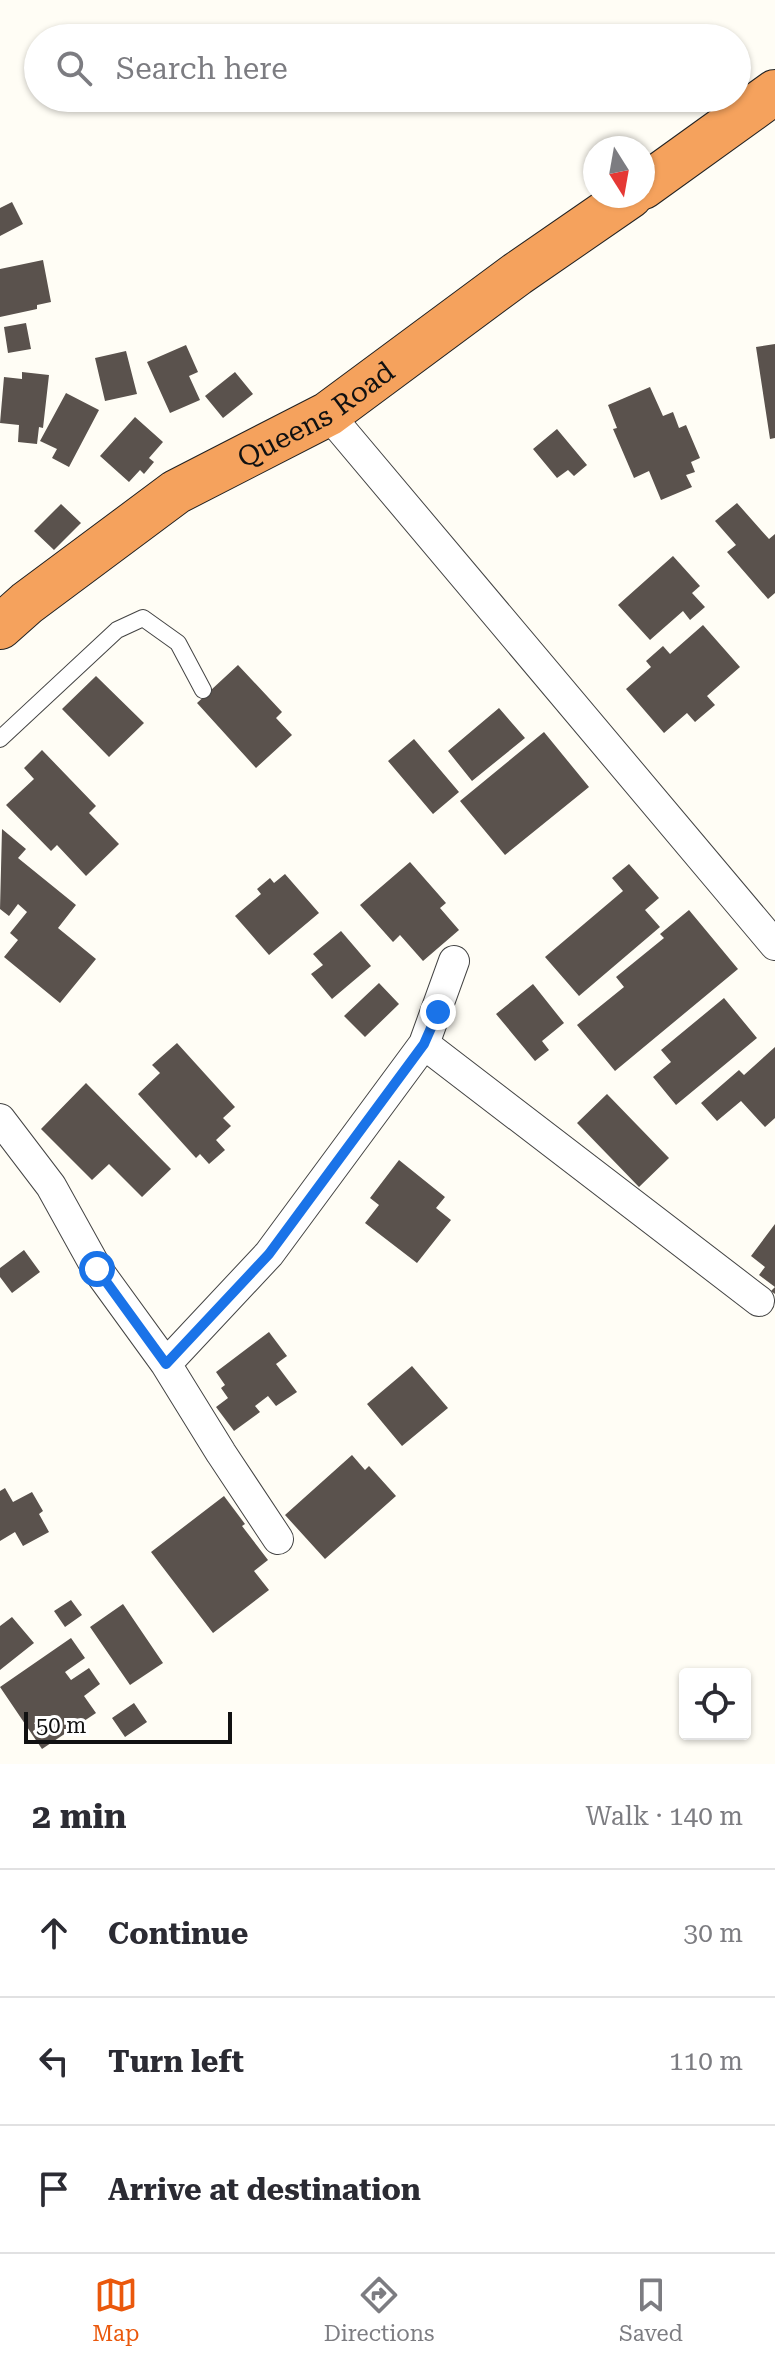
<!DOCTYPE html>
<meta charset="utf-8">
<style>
:root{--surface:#fff;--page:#f7f7f7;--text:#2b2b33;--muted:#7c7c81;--line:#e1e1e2;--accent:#ea580c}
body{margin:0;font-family:"Roboto Serif",serif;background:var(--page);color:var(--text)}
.controls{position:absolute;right:24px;bottom:24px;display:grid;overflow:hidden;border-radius:8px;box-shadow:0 2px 6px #0004}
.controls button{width:72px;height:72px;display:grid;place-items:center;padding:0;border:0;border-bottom:2px solid var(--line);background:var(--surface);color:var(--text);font:40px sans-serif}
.compass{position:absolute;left:583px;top:136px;width:72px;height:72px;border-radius:50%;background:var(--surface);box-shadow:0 2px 6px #0004;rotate:169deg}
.scale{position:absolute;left:24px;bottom:20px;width:208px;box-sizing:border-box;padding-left:8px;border:4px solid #111;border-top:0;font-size:22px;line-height:28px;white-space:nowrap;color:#111;-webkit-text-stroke:6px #fff;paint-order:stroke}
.stop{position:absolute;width:24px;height:24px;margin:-18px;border:6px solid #1a73e8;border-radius:50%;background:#fff}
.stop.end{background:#1a73e8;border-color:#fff;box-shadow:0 2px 8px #0008}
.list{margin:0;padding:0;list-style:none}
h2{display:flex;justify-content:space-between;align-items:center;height:104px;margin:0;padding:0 32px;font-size:34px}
h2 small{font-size:26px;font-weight:400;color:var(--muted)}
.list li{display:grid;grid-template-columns:52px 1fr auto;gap:24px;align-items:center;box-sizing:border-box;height:128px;padding:0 32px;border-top:2px solid var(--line)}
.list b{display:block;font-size:30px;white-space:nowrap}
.list em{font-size:26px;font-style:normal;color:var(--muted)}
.icon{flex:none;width:44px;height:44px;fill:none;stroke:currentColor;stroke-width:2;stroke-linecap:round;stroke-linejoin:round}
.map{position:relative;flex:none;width:775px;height:1764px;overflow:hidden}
.search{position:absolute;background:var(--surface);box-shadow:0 2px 6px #0004;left:24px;right:24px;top:24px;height:88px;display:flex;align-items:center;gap:20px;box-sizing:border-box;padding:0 28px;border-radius:44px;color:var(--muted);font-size:30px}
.sheet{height:488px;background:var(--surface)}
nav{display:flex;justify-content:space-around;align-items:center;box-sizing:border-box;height:112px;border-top:2px solid var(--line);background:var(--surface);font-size:22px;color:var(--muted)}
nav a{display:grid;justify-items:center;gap:4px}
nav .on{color:var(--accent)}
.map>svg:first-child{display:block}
</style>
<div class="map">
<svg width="775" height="1764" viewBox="0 0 775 1764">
<rect width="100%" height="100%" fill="#fffdf5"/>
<path fill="#5a524d" d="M 12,202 L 23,224 L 0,236 L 0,208 Z
M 43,260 L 51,302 L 37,305 L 37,309 L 0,317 L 0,269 Z
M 26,323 L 31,349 L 8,353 L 4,327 Z
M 775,344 L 775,438 L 770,439 L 756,347 Z
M 186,345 L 198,372 L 189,376 L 200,400 L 170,413 L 147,362 Z
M 126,351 L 137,394 L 105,401 L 95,358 Z
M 22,372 L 49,375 L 43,428 L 39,427 L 37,444 L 18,442 L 19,425 L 0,423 L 4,377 L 22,379 Z
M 235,372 L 253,394 L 223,418 L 205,396 Z
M 650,387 L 663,416 L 673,412 L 679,428 L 686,425 L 700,458 L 691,462 L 695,472 L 686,475 L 692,487 L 661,500 L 649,471 L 634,478 L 613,429 L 617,428 L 608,405 Z
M 66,393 L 99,410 L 69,467 L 52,458 L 57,449 L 40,441 Z
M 135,417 L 163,442 L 149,458 L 154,462 L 144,474 L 140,470 L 129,482 L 100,456 Z
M 557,429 L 587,465 L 574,476 L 568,470 L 557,478 L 533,449 Z
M 737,503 L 769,539 L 775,534 L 775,593 L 768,599 L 727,552 L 736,545 L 715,521 Z
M 61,504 L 81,523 L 54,550 L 34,531 Z
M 673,556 L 700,586 L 692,593 L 705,607 L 690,620 L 683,611 L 650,640 L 618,605 Z
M 703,625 L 740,667 L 707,696 L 715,705 L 695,722 L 687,713 L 664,733 L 626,689 L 651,667 L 646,661 L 663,646 L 670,654 Z
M 238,665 L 282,712 L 276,718 L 292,735 L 256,768 L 197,703 Z
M 96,676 L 144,723 L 109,757 L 62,709 Z
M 499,708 L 525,738 L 472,781 L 448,751 Z
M 544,732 L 589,787 L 505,855 L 460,801 Z
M 414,739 L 459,792 L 433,814 L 388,761 Z
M 42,750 L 96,806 L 89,813 L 119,844 L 86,876 L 57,845 L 51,851 L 6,805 L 34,779 L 24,768 Z
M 2,829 L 26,849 L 18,858 L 76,905 L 58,928 L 96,959 L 60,1003 L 4,957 L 18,940 L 10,933 L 27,912 L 18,904 L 9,916 L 0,909 Z
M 410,862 L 446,903 L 440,908 L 459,930 L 423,961 L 400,935 L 393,942 L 360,905 Z
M 629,864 L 659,898 L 645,910 L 660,927 L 579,996 L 545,957 L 623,891 L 612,878 Z
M 285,874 L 319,913 L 269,955 L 235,916 L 261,894 L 257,889 L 270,878 L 274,883 Z
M 689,910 L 738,969 L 615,1071 L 577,1025 L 624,987 L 616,977 L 664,938 L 660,934 Z
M 341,931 L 371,966 L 332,999 L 311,974 L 323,965 L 313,954 Z
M 379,983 L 399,1004 L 365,1037 L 344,1016 Z
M 533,984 L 564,1023 L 542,1041 L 549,1050 L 535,1061 L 496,1014 Z
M 724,998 L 757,1038 L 676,1105 L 653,1077 L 671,1062 L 661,1050 Z
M 177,1043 L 235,1107 L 223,1118 L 231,1126 L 216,1140 L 225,1150 L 209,1164 L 200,1154 L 196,1158 L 138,1094 L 160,1073 L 152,1065 Z
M 775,1047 L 775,1118 L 765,1127 L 741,1101 L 717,1121 L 701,1103 L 739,1070 L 744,1075 Z
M 86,1083 L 171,1169 L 142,1197 L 109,1164 L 92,1180 L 41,1129 Z
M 607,1094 L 669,1158 L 639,1187 L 577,1123 Z
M 399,1160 L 445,1197 L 436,1208 L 451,1220 L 417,1263 L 365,1223 L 379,1205 L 370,1198 Z
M 775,1224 L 775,1294 L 771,1291 L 775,1287 L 759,1275 L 765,1267 L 751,1256 Z
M 24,1250 L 40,1272 L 12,1293 L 0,1277 L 0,1268 Z
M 269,1332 L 287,1356 L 276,1364 L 297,1392 L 276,1406 L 268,1396 L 255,1406 L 260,1412 L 234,1431 L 216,1407 L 228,1398 L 221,1388 L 225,1385 L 216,1372 Z
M 412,1366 L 448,1408 L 402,1446 L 367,1404 Z
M 352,1455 L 365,1470 L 369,1466 L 396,1496 L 325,1559 L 285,1515 Z
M 5,1488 L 13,1502 L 32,1492 L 43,1511 L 39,1514 L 49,1532 L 23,1546 L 15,1532 L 0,1541 L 0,1491 Z
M 224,1496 L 245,1524 L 242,1526 L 268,1560 L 254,1571 L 269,1590 L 213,1633 L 151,1552 Z
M 71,1600 L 82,1615 L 65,1627 L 54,1611 Z
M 123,1604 L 163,1663 L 130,1685 L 90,1627 Z
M 12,1617 L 34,1643 L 0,1670 L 0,1626 Z
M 71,1638 L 85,1658 L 65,1672 L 71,1680 L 89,1668 L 100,1684 L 84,1696 L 96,1713 L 42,1749 L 0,1687 Z
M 134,1703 L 147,1722 L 125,1737 L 112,1718 Z"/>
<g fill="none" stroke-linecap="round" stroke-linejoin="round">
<g stroke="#444" stroke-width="18">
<path id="lane" d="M 0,739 L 117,630 L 143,618 L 178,643 L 203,690"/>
</g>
<g stroke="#444" stroke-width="32">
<path id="street" d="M 328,414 L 775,945
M 424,1044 L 759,1301
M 0,1119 L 51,1186 L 97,1269 L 166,1364 L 221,1453 L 278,1539
M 166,1364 L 269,1254 L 424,1044 L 454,961"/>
</g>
<g stroke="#222" stroke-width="46">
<g id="highway">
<path d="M 643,187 L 775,92"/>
<path id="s1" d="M 0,627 L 27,603 L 176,492 L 328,414 L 517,274 L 630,196"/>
</g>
</g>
<use href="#lane" stroke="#fff" stroke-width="16"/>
<use href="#street" stroke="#fff" stroke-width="30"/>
<use href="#highway" stroke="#f5a25d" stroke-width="44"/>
</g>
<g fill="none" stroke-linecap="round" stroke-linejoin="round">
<path stroke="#1a73e8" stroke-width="10" d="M 97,1269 L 166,1364 L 269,1254 L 424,1044 L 438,1012"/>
</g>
<g text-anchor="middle" stroke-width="8" stroke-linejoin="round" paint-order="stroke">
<g font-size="28" fill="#111" stroke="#fff">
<text dy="10" stroke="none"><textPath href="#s1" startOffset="382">Queens Road</textPath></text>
</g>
</g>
</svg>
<div class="controls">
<button><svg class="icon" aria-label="locate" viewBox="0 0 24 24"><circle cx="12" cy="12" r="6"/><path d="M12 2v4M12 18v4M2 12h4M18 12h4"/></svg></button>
</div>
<svg class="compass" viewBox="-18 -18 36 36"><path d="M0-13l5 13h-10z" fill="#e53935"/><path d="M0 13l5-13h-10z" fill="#7c7c81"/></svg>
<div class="scale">50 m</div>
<div class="stop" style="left:97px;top:1269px"></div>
<div class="stop end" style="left:438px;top:1012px"></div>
<div class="search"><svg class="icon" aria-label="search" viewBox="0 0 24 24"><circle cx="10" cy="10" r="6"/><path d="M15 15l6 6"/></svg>Search here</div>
</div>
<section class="sheet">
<h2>2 min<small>Walk · 140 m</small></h2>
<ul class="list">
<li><svg class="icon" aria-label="ahead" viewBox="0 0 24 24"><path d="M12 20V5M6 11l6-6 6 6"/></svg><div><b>Continue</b></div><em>30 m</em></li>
<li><svg class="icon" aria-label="left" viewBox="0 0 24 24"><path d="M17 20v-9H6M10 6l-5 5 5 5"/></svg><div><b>Turn left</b></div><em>110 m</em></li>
<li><svg class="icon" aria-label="arrive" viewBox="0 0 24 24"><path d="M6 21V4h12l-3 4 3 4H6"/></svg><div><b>Arrive at destination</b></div></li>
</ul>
</section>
<nav>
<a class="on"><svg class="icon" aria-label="map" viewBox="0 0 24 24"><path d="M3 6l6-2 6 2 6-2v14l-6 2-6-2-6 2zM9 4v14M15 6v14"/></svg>Map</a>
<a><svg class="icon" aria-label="directions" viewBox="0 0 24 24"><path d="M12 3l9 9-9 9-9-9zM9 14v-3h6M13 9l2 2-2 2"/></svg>Directions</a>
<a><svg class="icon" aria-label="saved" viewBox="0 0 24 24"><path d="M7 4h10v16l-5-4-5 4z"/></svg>Saved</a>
</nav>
